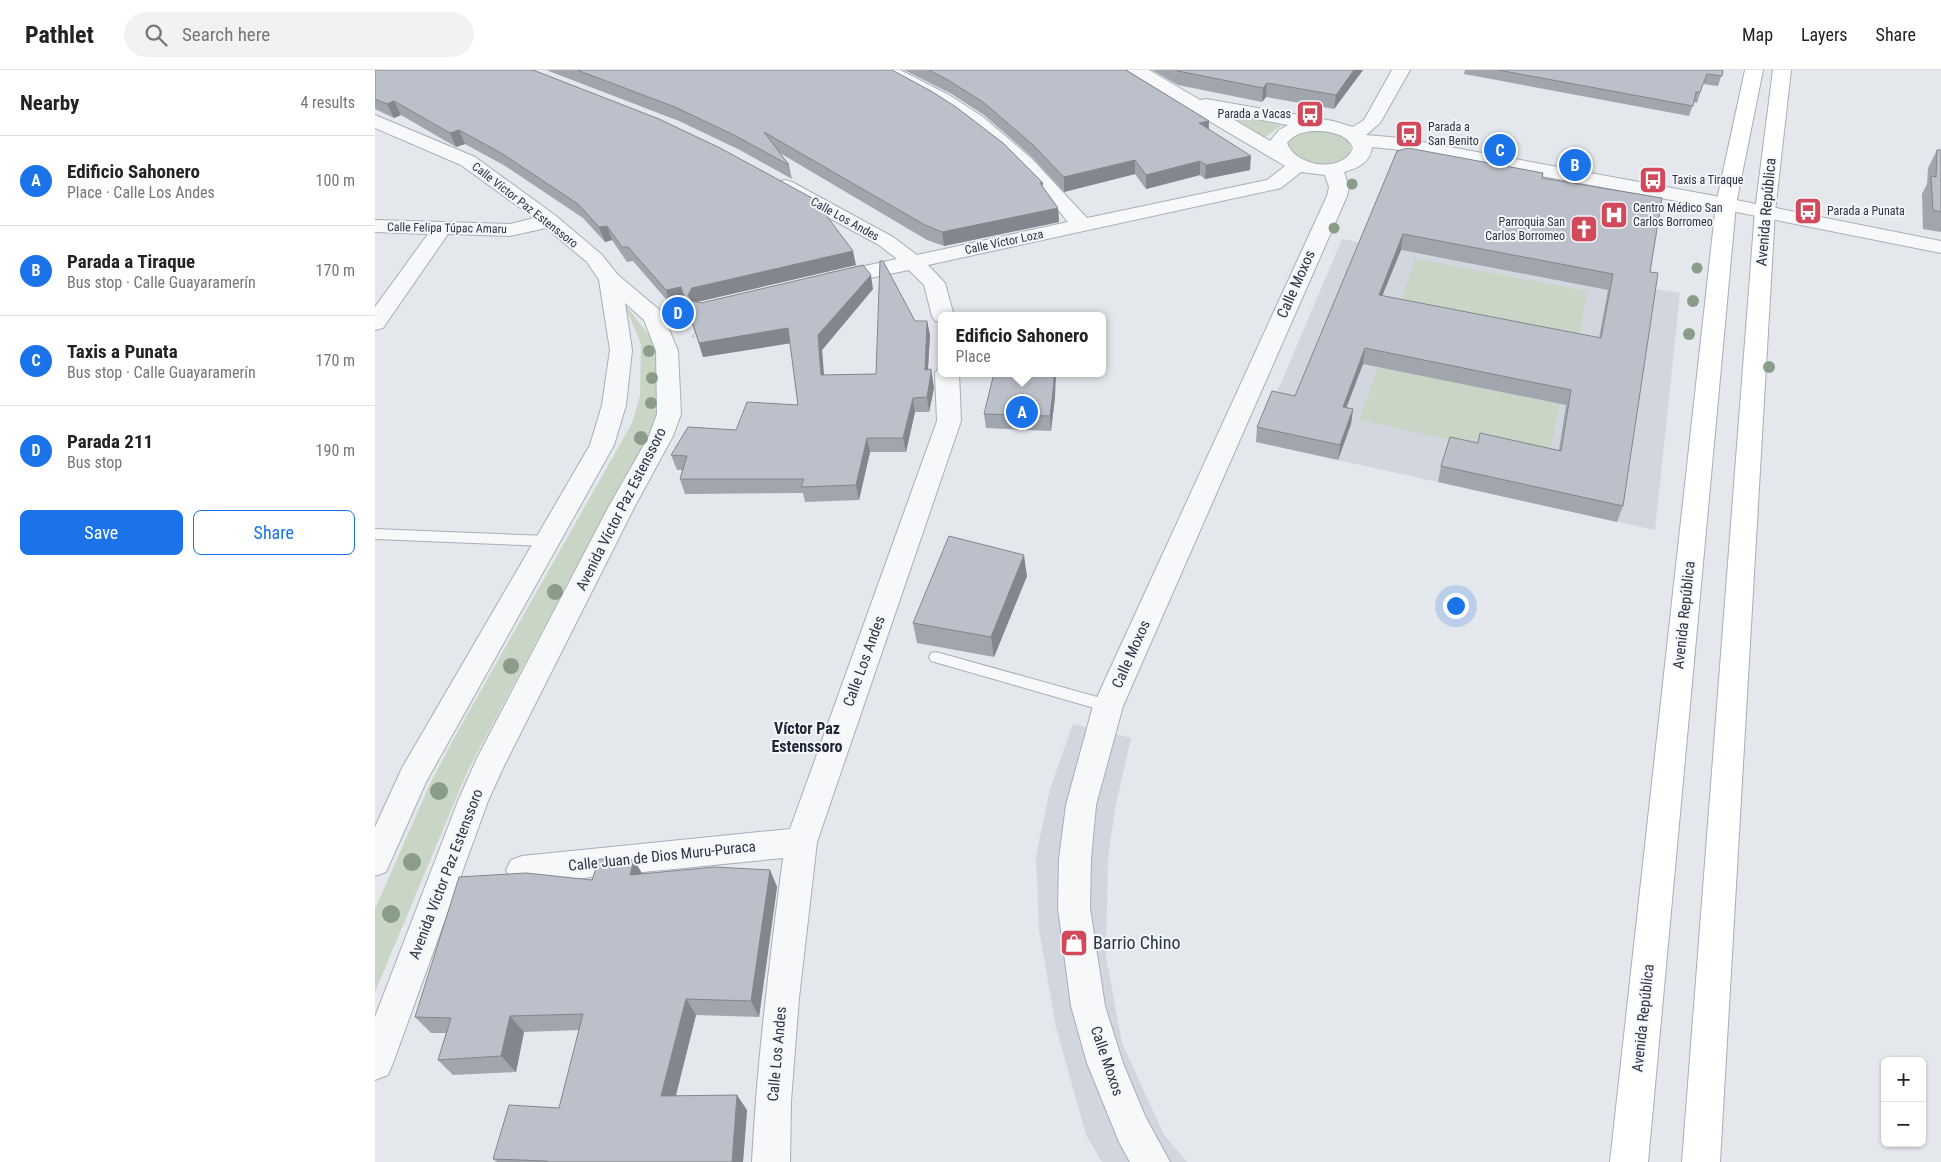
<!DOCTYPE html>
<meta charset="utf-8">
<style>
:root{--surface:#fff;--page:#f2f2f2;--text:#222;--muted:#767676;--line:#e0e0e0;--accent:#1a73e8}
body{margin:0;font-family:"Roboto Condensed",sans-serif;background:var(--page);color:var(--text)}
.controls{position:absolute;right:15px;bottom:15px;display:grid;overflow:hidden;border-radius:8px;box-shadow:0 1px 4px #0004}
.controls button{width:45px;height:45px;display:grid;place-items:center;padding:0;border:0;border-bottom:1px solid var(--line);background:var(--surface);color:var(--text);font:25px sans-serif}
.you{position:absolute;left:1080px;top:535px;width:18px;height:18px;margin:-12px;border:4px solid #fff;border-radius:50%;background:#1a73e8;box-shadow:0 0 0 8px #1a73e833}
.badge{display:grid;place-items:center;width:32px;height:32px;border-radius:50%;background:var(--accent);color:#fff;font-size:16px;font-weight:700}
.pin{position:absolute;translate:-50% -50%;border:2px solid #fff;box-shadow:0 1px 5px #0006}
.popup{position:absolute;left:563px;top:242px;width:168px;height:65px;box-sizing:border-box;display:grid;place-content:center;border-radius:8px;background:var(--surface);filter:drop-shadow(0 1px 4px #0005);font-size:16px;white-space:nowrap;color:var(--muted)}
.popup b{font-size:19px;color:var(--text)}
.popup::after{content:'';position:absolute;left:50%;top:100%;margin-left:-10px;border:10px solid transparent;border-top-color:var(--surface)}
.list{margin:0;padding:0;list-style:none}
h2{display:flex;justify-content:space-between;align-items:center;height:65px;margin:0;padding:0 20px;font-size:21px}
h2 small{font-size:16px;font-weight:400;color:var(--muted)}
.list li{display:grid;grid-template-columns:32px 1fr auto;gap:15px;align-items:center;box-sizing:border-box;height:90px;padding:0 20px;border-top:1px solid var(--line)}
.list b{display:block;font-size:19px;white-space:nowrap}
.list p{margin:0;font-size:16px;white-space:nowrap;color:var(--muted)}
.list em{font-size:16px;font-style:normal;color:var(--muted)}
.actions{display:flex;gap:10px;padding:15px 20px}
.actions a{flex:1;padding:11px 0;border:1px solid var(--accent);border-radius:8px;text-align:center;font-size:18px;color:var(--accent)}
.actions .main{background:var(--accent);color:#fff}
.icon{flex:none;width:28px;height:28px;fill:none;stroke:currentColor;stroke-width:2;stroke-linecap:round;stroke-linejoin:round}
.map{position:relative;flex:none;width:1566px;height:1092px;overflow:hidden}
header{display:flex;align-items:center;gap:30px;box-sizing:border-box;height:70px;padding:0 25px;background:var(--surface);border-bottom:1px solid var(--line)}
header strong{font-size:24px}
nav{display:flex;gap:28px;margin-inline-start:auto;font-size:18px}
.search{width:350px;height:45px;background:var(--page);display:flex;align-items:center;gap:12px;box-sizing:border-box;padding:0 18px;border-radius:28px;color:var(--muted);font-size:19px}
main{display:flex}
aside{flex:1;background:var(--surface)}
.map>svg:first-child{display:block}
</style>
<header>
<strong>Pathlet</strong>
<div class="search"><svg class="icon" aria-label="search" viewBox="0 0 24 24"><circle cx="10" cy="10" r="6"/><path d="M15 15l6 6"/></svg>Search here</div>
<nav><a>Map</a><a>Layers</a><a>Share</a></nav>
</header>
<main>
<aside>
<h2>Nearby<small>4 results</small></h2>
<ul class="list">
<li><span class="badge">A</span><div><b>Edificio Sahonero</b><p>Place · Calle Los Andes</p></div><em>100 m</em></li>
<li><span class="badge">B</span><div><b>Parada a Tiraque</b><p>Bus stop · Calle Guayaramerín</p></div><em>170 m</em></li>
<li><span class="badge">C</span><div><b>Taxis a Punata</b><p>Bus stop · Calle Guayaramerín</p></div><em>170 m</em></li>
<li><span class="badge">D</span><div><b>Parada 211</b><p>Bus stop</p></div><em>190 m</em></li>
</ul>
<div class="actions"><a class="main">Save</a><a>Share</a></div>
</aside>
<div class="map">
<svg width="1566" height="1092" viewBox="0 0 1566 1092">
<rect width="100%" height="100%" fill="#e4e7ec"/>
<path fill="#d2d6de" d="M 967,169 L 1233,219 L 1269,217 L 1305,223 L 1280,460 L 881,372 Z
M 698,654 L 756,668 L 741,734 L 733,787 L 731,887 L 747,973 L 789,1065 L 812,1092 L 727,1092 L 711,1065 L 681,957 L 664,860 L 661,786 L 675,719 Z"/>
<path fill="#c9d6c5" d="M 849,43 L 907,55 L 889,68 L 846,44 Z
M 942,61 C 955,62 980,65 975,84 C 956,101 929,95 912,78 C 913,64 930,62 942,61 Z
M 1040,189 L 1213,221 L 1203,270 L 1024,236 Z
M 249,233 L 277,269 L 285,321 L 283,351 L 248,409 L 93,700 L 0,922 L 0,839 L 55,714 L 78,670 L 257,353 L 265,326 L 266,274 Z
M 1003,297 L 1185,334 L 1173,391 L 984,350 Z"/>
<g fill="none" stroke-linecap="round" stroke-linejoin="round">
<g stroke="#a9aeb7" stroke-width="2">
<path id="service" d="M 0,459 L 172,466 L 177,468 L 179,471 L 177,474 L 172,476 L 0,469 Z
M 561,582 L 733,630 L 738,632 L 740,636 L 738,640 L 733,642 L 556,591 L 554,587 L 556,583 Z"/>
</g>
<g stroke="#a9aeb7" stroke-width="2">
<path id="minor" d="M 502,0 L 525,0 L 574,25 L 608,47 L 657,89 L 712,148 L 892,110 L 910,96 L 755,4 L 752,0 L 774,0 L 825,30 L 831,29 L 958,51 L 978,57 L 989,50 L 1017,0 L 1035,0 L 1005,53 L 991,65 L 1026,68 L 1351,128 L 1566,171 L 1566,183 L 1351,140 L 1026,80 L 997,77 C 995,93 983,98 969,102 L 974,117 L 972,126 L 748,636 L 721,735 L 716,789 L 715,838 L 730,936 L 748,993 L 770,1046 L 795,1092 L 755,1092 L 744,1072 L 712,993 L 696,936 L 683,838 L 684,789 L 691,735 L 718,636 L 952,126 L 954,117 L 950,105 L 926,102 L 906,118 L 553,195 L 570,213 L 579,246 L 567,246 L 567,252 L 560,251 L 557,246 L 549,215 L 534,200 L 456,216 L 448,215 L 445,210 L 448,205 L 522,189 L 504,175 L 403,120 L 400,116 L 403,112 L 410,110 L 417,112 L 518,167 L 542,185 L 693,152 C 640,85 582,41 505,4 ZM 846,42 L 913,55 L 904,60 L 895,71 ZM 945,61 C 958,62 973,65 978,78 C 968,104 921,97 912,73 C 921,62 932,61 945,61 Z
M 0,45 L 100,87 L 181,146 L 226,184 L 243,205 L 287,242 L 303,281 L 306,344 L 298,366 L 260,436 L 128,698 L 113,731 L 18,993 L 13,1005 L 0,1010 L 0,947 L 83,731 L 102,688 L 234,436 L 274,366 L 282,344 L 281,281 L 269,250 L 250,233 L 257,280 L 251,335 L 239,375 L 51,712 L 11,802 L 0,806 L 0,757 L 27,698 L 215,375 L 227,335 L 235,280 L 224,210 L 212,192 L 171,158 L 135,166 L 73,164 L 8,258 L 0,260 L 0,237 L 53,164 L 0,162 L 0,150 L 135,154 L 159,148 L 86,95 L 0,58 Z
M 567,297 L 567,303 L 584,303 L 586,351 L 442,772 L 424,928 L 416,1031 L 415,1092 L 377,1092 C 382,990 395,889 408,788 L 147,814 L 136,810 L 131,800 L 136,790 L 147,786 L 415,759 L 562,351 L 560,303 L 564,298 Z"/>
</g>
<g stroke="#a9aeb7" stroke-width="2">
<path id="secondary" d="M 1370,0 L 1388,0 L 1361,134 L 1273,1092 L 1235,1092 L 1341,134 Z
M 1398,0 L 1416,0 L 1400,141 L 1345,1092 L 1307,1092 L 1380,141 Z"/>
</g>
<path stroke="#c2c5cb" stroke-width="2.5" stroke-dasharray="2.5 2.5" stroke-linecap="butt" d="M 317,267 L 321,265 L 319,256"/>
<use href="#service" fill="#f7f8fa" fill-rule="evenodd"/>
<use href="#minor" fill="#f7f8fa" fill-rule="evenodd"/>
<use href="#secondary" fill="#fff" fill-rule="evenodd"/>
</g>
<g fill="#899d89">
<circle cx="977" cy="114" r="5.5"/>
<circle cx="959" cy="158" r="5.5"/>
<circle cx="1322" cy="198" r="5.5"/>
<circle cx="1318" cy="231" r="6"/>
<circle cx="1314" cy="264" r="6"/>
<circle cx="274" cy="281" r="6"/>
<circle cx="1394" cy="297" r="6"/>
<circle cx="277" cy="308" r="6"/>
<circle cx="276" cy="333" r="6"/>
<circle cx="266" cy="368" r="7"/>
<circle cx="180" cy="522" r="8"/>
<circle cx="136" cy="596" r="8"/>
<circle cx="64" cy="721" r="9"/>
<circle cx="37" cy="792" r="9"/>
<circle cx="16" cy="844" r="9"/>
</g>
<path fill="#a1a5ae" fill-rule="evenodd" d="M 0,0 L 481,195 L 321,232 L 326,233 L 498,219 L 447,280 L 449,305 L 501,304 L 540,251 L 552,251 L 555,265 L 553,299 L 556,299 L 559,318 L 554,342 L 540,342 L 531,382 L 495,382 L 484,430 L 430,432 L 428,423 L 310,424 L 305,409 L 307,400 L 302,400 L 296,385 L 423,335 L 415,273 L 328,287 L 310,231 L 296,235 L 258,191 L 252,192 L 237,170 L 230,172 L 208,148 L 132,97 L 90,74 L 81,77 L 26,45 L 19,48 L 0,39 Z
M 171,0 L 517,0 L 668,113 L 668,118 L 683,138 L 684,152 L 569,176 L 552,170 L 405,83 L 414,95 L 417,109 L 365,80 L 304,51 Z
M 529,0 L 753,0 L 753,1 L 834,51 L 834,59 L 875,100 L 830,109 L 825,105 L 771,119 L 760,104 L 689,122 L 658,88 L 609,45 L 575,23 Z
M 777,0 L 988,0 L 959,39 L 891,27 L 887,32 L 803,15 Z
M 1090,0 L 1348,0 L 1343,16 L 1328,14 L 1322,33 L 1319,32 L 1314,46 L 1089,4 Z
M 1562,80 L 1566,80 L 1566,162 L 1548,159 L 1547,124 L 1552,114 L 1553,98 Z
M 1022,81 L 1167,108 L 1275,202 L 1248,436 L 1242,452 L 1063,412 L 1066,396 L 1103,373 L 1184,380 L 1191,335 L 988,294 L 971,337 L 978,339 L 976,354 L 963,390 L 881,372 L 882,357 L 920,326 ZM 1026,180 L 1233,220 L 1224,268 L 1007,226 Z
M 680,327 L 676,361 L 611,358 L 609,344 Z
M 652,506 L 619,587 L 542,573 L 538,553 Z
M 259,790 L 267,804 L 395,800 L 402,817 L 384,947 L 321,945 L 301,1026 L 372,1040 L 368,1092 L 122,1092 L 118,1089 L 184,1038 L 204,960 L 149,962 L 141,1002 L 78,1005 L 63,990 L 71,963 L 56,963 L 40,947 L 217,810 Z"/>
<path fill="#83868d" d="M 979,0 L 988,0 L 959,39 L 961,25 Z
M 892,13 L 891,27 L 887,32 L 888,18 Z
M 19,31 L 26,45 L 19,48 L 12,34 Z
M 834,51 L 833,65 L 824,53 Z
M 84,60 L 90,74 L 81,77 L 75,63 Z
M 876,86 L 875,100 L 830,109 L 831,95 Z
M 760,90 L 760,104 L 689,122 L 689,107 Z
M 825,91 L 825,105 L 771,119 L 771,105 Z
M 683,138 L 684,152 L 569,176 L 567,162 Z
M 232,156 L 237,170 L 230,172 L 224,157 Z
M 1028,164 L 1026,180 L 1001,241 L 1004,225 Z
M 478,181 L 481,195 L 322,232 L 317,240 L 313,225 L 317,218 Z
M 496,205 L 498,219 L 447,280 L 450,320 L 446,305 L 443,265 Z
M 306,217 L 310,231 L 296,235 L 291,220 Z
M 552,251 L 555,265 L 552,314 L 550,300 Z
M 413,258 L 417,273 L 328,287 L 324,273 Z
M 990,278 L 988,294 L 966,352 L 968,337 Z
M 556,299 L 559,318 L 554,342 L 552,327 Z
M 679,303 L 681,303 L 680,327 L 676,361 L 675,346 Z
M 538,328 L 540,342 L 531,382 L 528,368 Z
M 978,339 L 976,354 L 963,390 L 965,375 Z
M 492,368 L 495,382 L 484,430 L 481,415 Z
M 649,485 L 652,506 L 619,587 L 616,567 Z
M 259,790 L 270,808 L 255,805 Z
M 395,800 L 402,817 L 384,947 L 376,931 Z
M 311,929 L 321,945 L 297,1040 L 286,1026 Z
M 135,946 L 149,962 L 141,1002 L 126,986 Z
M 362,1025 L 372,1040 L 368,1092 L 357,1092 Z"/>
<path fill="#bbc0ca" stroke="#83868d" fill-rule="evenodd" d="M 0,0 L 158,0 L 284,49 L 345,78 L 439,129 L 478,181 L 317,218 L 313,225 L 317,231 L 326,233 L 488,195 L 496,205 L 443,265 L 446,305 L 501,304 L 505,191 L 508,191 L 540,251 L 552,251 L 550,300 L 556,299 L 556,303 L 552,327 L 538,328 L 528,368 L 492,368 L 481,415 L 426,417 L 429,409 L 305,409 L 312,386 L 296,385 L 313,357 L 361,360 L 372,332 L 423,335 L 413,258 L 324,273 L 306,217 L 291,220 L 253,177 L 247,177 L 232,156 L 224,157 L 203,134 L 126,83 L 84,60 L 75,63 L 19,31 L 12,34 L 0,29 Z
M 202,0 L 517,0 L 556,21 L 581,37 L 628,73 L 668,113 L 665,113 L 683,138 L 567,162 L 550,155 L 389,62 L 414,95 L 361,66 L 300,37 Z
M 554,0 L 751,0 L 834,51 L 824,53 L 876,86 L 831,95 L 825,91 L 771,105 L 760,90 L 689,107 L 657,74 L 608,32 L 573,10 Z
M 801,0 L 979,0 L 961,25 L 892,13 L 888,18 L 803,1 Z
M 1123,0 L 1348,0 L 1347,6 L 1332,4 L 1325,22 L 1321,22 L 1318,36 Z
M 1033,78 L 1168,103 L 1167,108 L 1287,128 L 1275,202 L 1283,203 L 1248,436 L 1066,396 L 1075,367 L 1103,373 L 1105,363 L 1186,381 L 1196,320 L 990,278 L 968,337 L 978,339 L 965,375 L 882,357 L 897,321 L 920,326 L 1022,81 ZM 1028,164 L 1238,204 L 1226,268 L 1004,225 Z
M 1562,80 L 1566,80 L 1566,142 L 1558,140 L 1556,106 L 1561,107 Z
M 619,303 L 679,303 L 679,313 L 675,346 L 609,344 Z
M 574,466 L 649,485 L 616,567 L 538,553 Z
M 224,789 L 231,789 L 259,790 L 255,805 L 340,797 L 395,800 L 376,931 L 311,929 L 286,1026 L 362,1025 L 357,1092 L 172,1092 L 172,1091 L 118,1089 L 134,1035 L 184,1038 L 208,944 L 135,946 L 126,986 L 63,990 L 76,948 L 40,947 L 84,807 L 151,803 L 217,810 Z"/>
<defs>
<g id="bus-square" transform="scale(1.4375)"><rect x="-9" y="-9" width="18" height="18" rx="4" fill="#d1495b" stroke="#f4f6f9"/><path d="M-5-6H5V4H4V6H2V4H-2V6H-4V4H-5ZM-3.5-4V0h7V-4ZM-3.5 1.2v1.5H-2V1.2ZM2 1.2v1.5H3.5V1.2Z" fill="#fff"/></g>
<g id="hospital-square" transform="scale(1.4375)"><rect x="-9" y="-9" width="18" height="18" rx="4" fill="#d1495b" stroke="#f4f6f9"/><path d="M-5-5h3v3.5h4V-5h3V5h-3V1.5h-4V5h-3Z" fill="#fff"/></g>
<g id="church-square" transform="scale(1.4375)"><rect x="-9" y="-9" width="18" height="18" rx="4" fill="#d1495b" stroke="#f4f6f9"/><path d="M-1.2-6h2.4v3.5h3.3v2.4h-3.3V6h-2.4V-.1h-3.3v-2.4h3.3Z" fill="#fff"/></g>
<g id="shop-square" transform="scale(1.4375)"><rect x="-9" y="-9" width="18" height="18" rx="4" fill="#d1495b" stroke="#f4f6f9"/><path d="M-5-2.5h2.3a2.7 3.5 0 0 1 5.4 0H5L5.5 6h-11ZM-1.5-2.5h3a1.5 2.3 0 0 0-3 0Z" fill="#fff"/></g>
</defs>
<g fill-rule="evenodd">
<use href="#bus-square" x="935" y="44"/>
<use href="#bus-square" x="1034" y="64"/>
<use href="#bus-square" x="1278" y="110"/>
<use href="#bus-square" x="1433" y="141"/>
<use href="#hospital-square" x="1239" y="145"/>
<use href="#church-square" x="1209" y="159"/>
<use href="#shop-square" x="699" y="873"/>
</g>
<g text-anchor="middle" stroke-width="4" stroke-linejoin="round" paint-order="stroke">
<g font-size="12" fill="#2b3445" stroke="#f4f6f9" text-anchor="start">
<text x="916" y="48" text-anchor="end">Parada a Vacas</text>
<text x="1053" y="61">Parada a<tspan x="1053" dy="14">San Benito</tspan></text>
<text x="1297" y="114">Taxis a Tiraque</text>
<text x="1258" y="142">Centro Médico San<tspan x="1258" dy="14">Carlos Borromeo</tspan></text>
<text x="1452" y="145">Parada a Punata</text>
<text x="1190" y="156" text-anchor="end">Parroquia San<tspan x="1190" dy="14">Carlos Borromeo</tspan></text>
</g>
<g font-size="12" fill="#2b3445" stroke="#f4f6f9">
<text transform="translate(150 135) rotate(38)" y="4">Calle Víctor Paz Estenssoro</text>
<text transform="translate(470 149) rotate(29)" y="4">Calle Los Andes</text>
<text transform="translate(72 158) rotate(1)" y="4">Calle Felipa Túpac Amaru</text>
<text transform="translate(629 172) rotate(-12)" y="4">Calle Víctor Loza</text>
</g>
<g font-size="15" fill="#2b3445" stroke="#f4f6f9">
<text transform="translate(1391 142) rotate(-85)" y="5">Avenida República</text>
<text transform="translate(921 214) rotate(-66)" y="5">Calle Moxos</text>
<text transform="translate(246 439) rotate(-63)" y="5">Avenida Víctor Paz Estenssoro</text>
<text transform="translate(1309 545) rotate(-84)" y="5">Avenida República</text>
<text transform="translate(756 584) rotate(-66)" y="5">Calle Moxos</text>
<text transform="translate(489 591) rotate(-70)" y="5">Calle Los Andes</text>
<text transform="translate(287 786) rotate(-6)" y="5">Calle Juan de Dios Muru-Puraca</text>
<text transform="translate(71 804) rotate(-69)" y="5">Avenida Víctor Paz Estenssoro</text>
<text transform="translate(1268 948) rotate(-84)" y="5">Avenida República</text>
<text transform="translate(402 984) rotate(-85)" y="5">Calle Los Andes</text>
<text transform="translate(732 991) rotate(71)" y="5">Calle Moxos</text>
</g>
<g font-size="16" font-weight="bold" fill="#1d2536" stroke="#f4f6f9">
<text x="432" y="664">Víctor Paz<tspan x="432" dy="18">Estenssoro</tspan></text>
</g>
<g font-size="18" fill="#2b3445" stroke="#f4f6f9" text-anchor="start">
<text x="718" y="879">Barrio Chino</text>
</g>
</g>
</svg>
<div class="controls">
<button>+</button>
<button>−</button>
</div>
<div class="you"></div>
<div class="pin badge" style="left:647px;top:342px">A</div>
<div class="popup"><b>Edificio Sahonero</b>Place</div>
<div class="pin badge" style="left:1200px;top:95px">B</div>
<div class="pin badge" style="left:1125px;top:80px">C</div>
<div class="pin badge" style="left:303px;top:243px">D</div>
</div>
</main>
